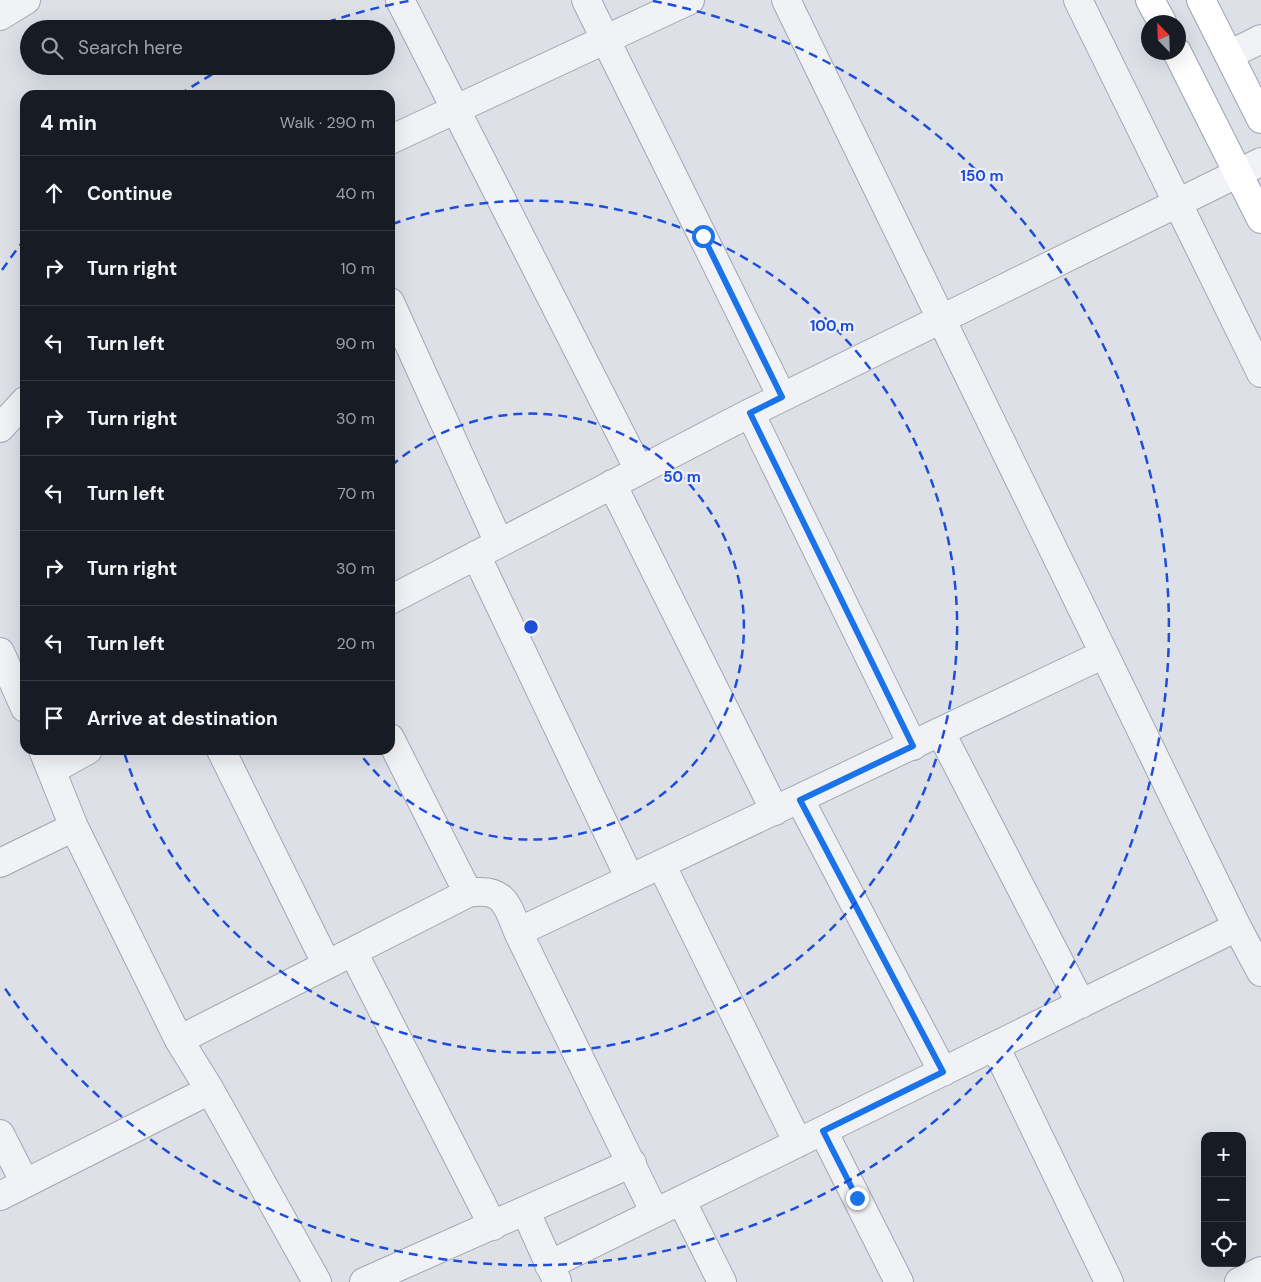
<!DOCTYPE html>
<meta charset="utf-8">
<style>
:root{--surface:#171b24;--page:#242831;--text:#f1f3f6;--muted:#9ea1a6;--line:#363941}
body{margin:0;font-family:"DM Sans",sans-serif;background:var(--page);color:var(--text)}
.controls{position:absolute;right:15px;bottom:15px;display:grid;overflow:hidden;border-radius:10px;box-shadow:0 5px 20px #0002}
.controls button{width:45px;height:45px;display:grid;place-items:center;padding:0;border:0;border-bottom:1px solid var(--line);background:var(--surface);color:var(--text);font:25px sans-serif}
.compass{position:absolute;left:1141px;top:15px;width:45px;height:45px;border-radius:50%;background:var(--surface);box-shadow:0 5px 20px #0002;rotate:337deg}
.stop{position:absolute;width:15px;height:15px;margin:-11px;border:4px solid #1a73e8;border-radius:50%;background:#fff}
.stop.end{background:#1a73e8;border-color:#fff;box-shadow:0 1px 5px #0008}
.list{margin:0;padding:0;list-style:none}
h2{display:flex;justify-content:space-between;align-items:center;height:65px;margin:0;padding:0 20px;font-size:21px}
h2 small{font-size:16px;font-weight:400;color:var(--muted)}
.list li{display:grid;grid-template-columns:32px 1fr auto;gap:15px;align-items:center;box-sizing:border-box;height:75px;padding:0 20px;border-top:1px solid var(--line)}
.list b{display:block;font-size:19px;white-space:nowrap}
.list em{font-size:16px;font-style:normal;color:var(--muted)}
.icon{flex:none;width:28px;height:28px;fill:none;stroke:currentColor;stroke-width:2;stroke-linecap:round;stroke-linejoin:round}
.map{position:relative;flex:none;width:1261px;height:1282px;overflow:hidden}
.search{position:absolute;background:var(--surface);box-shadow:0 5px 20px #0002;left:20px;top:20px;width:375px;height:55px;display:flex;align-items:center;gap:12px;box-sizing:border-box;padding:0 18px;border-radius:28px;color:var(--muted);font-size:19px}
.panel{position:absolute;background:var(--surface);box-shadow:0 5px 20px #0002;left:20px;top:90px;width:375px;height:665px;border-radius:15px}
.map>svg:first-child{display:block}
</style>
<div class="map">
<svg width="1261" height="1282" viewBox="0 0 1261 1282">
<rect width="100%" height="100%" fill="#dee0e8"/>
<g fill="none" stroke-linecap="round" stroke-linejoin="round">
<g stroke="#a3a6b2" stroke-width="30">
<path id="minor" d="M 400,0 L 639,470
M 586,0 L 782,397
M 786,0 L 1237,927 L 1261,972
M 1078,0 L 1261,373
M 0,16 L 26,0
M 1229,55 L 1261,39
M 390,140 L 690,0
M 390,302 L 499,543
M 750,413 L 913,746
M 0,428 L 25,401
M 612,484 L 775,811
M 476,555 L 630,879
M 390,600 L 750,413 L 1261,162
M 0,652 L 25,708
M 941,733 L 1081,1004
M 390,738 L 468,893
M 43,750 L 74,827 L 179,1040 L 210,1090 L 317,1282
M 221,750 L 327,965
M 52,770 L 88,750
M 800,800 L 943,1072
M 0,863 L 74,827
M 661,864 L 798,1143
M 518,932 L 1104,654
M 353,952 L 493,1226
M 179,1040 L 468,893 C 504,887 507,904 518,932 L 655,1213
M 995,1046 L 1109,1282
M 823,1131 L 899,1282
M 0,1134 L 25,1183
M 0,1196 L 210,1090
M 681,1200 L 722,1282
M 526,1212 L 557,1281
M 549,1265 L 1237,927
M 364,1282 L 632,1163
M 1239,1282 L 1261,1271"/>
</g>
<g stroke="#9da3b4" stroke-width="30">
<path id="major" d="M 1150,0 L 1162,22
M 1201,0 L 1261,119
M 1177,52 L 1261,219"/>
</g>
<use href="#minor" stroke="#f1f2f6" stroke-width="28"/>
<use href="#major" stroke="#fff" stroke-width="28"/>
</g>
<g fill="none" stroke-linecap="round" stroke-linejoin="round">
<path stroke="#1a73e8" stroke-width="6" d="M 703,236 L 782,397 L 750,413 L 913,746 L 800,800 L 943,1072 L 823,1131 L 857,1198"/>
</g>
<g fill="none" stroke="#1d4ed8" stroke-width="2.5" stroke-dasharray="9 6">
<path d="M391 466A213 213 0 1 1 358 751"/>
<path d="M392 224A426 426 0 1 1 124 752"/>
<path d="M2 270A638 638 0 0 1 25 239M179 95A638 638 0 0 1 227 66M313 27A638 638 0 0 1 409 1M653 1A638 638 0 1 1 2 984"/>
</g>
<circle cx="531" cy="627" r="8" fill="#1d4ed8" stroke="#edf0f6" stroke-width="2.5"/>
<g font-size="15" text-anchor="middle" font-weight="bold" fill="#1d4ed8" stroke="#edf0f6" stroke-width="4.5" stroke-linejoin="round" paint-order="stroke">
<text x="982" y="181">150 m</text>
<text x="832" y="331">100 m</text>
<text x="682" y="482">50 m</text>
</g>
</svg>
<div class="controls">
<button>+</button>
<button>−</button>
<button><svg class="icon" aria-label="locate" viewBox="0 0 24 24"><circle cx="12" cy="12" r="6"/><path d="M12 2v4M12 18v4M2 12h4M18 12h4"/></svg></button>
</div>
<svg class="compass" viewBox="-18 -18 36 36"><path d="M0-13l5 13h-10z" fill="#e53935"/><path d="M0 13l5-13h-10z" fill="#9ea1a6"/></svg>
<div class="stop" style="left:703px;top:236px"></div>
<div class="stop end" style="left:857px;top:1198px"></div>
<div class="search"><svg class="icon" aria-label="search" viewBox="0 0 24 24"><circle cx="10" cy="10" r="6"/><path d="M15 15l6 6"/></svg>Search here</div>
<section class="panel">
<h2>4 min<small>Walk · 290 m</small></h2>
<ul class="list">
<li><svg class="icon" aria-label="ahead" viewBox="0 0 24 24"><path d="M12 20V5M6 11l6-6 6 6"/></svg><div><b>Continue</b></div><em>40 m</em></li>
<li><svg class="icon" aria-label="right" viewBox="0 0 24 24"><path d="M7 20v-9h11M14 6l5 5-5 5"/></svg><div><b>Turn right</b></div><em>10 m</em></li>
<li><svg class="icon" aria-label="left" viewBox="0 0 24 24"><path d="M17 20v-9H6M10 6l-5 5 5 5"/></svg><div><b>Turn left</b></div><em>90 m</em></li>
<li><svg class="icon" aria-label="right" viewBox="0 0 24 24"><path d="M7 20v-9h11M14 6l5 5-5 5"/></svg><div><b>Turn right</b></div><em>30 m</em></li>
<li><svg class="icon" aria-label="left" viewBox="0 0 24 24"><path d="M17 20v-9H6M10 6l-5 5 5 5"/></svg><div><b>Turn left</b></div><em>70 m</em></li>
<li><svg class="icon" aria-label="right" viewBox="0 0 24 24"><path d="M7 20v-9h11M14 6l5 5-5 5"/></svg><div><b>Turn right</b></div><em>30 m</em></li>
<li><svg class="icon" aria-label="left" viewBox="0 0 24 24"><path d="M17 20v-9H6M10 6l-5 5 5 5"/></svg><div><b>Turn left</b></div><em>20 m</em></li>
<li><svg class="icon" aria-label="arrive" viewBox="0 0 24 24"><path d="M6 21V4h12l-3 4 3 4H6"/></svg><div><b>Arrive at destination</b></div></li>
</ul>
</section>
</div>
